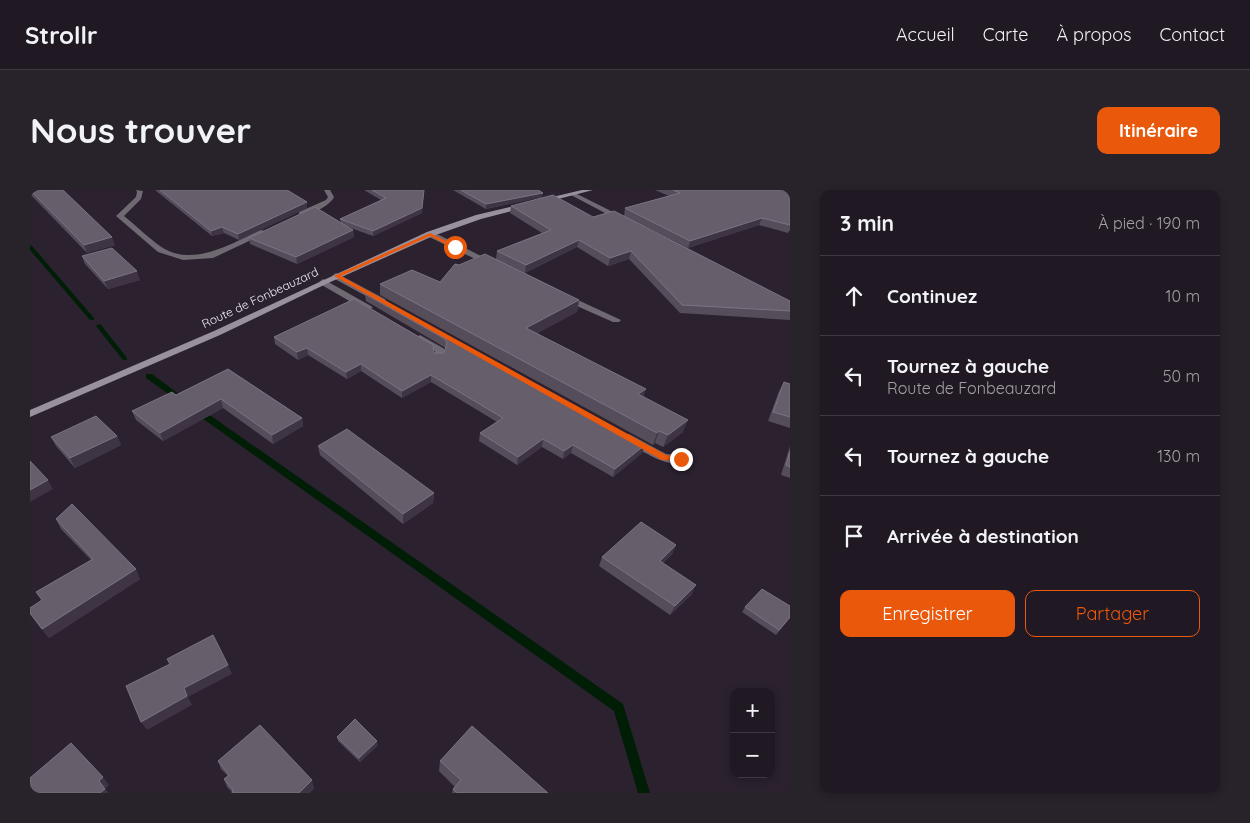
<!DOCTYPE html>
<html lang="fr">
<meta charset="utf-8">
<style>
:root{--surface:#201923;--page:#28222b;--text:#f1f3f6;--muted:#a2a0a6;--line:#3d3841;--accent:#ea580c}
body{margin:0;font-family:Quicksand,sans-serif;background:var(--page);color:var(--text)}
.controls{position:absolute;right:15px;bottom:15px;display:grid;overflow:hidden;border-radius:10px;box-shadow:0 2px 8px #0003}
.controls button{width:45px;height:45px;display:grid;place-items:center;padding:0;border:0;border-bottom:1px solid var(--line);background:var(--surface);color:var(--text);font:25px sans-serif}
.stop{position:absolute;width:15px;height:15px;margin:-11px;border:4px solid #ea580c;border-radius:50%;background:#fff}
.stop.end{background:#ea580c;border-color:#fff;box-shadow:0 1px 5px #0008}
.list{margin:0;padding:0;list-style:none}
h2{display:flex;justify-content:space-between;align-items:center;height:65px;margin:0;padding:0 20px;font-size:21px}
h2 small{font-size:16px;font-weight:400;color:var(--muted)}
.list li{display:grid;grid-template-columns:32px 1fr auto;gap:15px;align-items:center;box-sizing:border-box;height:80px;padding:0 20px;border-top:1px solid var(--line)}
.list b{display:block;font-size:19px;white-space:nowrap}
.list p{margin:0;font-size:16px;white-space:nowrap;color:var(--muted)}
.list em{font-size:16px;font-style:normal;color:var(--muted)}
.actions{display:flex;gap:10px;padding:15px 20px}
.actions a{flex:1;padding:11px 0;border:1px solid var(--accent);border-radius:10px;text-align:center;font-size:18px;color:var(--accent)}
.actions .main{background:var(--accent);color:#fff}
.icon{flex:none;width:28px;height:28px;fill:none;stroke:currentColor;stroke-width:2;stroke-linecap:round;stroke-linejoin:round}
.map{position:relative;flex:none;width:760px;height:603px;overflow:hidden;border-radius:10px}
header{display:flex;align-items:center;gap:30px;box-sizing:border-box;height:70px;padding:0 25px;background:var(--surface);border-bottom:1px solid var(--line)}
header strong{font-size:24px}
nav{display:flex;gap:28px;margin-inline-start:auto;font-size:18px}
.intro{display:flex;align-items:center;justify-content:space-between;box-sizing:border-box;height:120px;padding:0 30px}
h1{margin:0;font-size:35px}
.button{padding:12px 22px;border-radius:10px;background:var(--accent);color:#fff;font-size:18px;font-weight:700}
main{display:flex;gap:30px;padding:0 30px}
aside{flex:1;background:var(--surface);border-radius:10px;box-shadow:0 2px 8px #0003}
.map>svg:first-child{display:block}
</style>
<header>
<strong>Strollr</strong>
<nav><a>Accueil</a><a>Carte</a><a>À propos</a><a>Contact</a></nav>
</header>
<div class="intro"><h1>Nous trouver</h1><a class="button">Itinéraire</a></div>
<main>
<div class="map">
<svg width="760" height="603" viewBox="0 0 760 603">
<rect width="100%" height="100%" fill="#2b212f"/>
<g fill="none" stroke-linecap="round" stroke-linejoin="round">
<path fill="#001e06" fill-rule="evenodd" d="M 0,55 L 2,56 L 64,128 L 64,130 L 60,130 L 0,60 Z
M 69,134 L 71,135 L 97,168 L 97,170 L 93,170 L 66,136 Z
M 116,184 L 122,184 L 154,208 L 153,210 L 147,210 L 116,188 Z
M 165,219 L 171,219 L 593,514 L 620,603 L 608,603 L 584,521 L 165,223 L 164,221 Z"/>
<path fill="#6f6a72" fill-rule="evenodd" d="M 541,3 L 545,3 L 599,30 L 592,32 L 541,5 Z
M 397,42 L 403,42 L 465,73 L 458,75 L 397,46 Z
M 306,83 L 355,109 L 356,111 L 349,113 L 303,88 L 302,86 Z
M 293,89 L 341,116 L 343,118 L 335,120 L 290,94 L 289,92 Z
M 531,105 L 537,105 L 591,130 L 589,132 L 583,132 L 531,109 Z
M 390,145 L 413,158 L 415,160 L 413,169 L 405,169 L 405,161 L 387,150 L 385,148 Z
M 599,244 L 636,264 L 651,265 L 657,269 C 644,284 608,258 595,251 L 593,248 L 595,245 Z"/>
<path fill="#6f6a72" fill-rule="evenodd" d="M 106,0 L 113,1 L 111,9 L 94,26 C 107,36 119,49 133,58 C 165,77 202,53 231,40 L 238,42 L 183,68 L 153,70 L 128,62 L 86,26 L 106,7 L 107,2 Z
M 294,0 L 300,0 L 304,7 C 300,16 279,26 269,26 L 269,22 L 296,10 L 298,7 Z"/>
<path fill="#99919d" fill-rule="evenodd" d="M 552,0 L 563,0 L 451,29 L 403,46 L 296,94 L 190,145 L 0,227 L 0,220 L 184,141 L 397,42 L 446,25 Z"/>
</g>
<path fill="#564d5b" d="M 0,0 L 85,55 L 57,63 L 0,4 Z
M 125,0 L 257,0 L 277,18 L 209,50 L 194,43 L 182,46 Z
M 334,0 L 394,0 L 392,23 L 343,46 L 318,37 L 323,40 L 324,47 L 267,74 L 220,54 L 219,48 L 311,32 L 310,29 L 351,10 Z
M 423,0 L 508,0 L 512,7 L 456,19 Z
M 625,0 L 760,0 L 760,40 L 758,43 L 729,35 L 658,58 L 594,26 L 595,18 L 639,6 Z
M 481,16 L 563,27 L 760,111 L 760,130 L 650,123 L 599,69 L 578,76 L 547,57 L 495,83 L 472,72 L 549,110 L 547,122 L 507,143 L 613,207 L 653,242 L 633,257 L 625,253 L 623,255 L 350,105 L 350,94 L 410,92 L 429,75 L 466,69 L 467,61 L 512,43 L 480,23 Z
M 52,66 L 110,90 L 78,99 L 55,74 Z
M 335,104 L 615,255 L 612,263 L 583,287 L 541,263 L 533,269 L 512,257 L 487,275 L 449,251 L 450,243 L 467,232 L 401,192 L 372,208 L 331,181 L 317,189 L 278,165 L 268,170 L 245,154 L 244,147 L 404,163 L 414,163 L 416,159 L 414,157 L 336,111 Z
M 198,179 L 272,228 L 273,236 L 243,254 L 193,218 L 133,251 L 106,230 L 102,221 L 146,205 Z
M 754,192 L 760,194 L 760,238 L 738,231 L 749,201 Z
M 87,246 L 91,255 L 45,278 L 26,256 L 21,247 Z
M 288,256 L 404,303 L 403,313 L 373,334 L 290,265 Z
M 760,256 L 760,288 L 751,285 Z
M 26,329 L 110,389 L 19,448 L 0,424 L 12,410 L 6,402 L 61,370 L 31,339 Z
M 646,355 L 642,364 L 633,373 L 662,404 L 640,425 L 569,376 L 572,367 Z
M 760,416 L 760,428 L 746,445 L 712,422 L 715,417 Z
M 307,547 L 348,555 L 330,572 L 308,551 Z
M 188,571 L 284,598 L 279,603 L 202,603 L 202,602 L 197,597 L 194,589 L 198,586 L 191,579 Z
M 410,571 L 518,603 L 422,603 L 423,599 L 425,597 L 409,581 Z"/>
<path fill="#3e3443" d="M 394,0 L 392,23 L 343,46 L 343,41 Z
M 513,3 L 512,7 L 456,19 L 456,14 Z
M 277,12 L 277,18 L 209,50 L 208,44 Z
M 732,28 L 729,35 L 658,58 L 660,51 Z
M 192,37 L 194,43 L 182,46 L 181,41 Z
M 323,40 L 324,47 L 267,74 L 266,67 Z
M 82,47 L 85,55 L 57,63 L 54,55 Z
M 549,50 L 547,57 L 495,83 L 496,75 Z
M 601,61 L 599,69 L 578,76 L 580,68 Z
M 107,81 L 110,90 L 78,99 L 74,91 Z
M 549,110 L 547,122 L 495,150 L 496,138 Z
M 277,158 L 278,165 L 268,170 L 267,162 Z
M 331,174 L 331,181 L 317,189 L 316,182 Z
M 401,185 L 401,192 L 372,208 L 372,201 Z
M 616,199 L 612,211 L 608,204 Z
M 191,209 L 193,218 L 133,251 L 130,243 Z
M 272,228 L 273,236 L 243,254 L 242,245 Z
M 658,230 L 653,242 L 633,257 L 638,245 Z
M 629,241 L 625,253 L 623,255 L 627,243 Z
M 87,246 L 91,255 L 45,278 L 40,268 Z
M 513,249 L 512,257 L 487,275 L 488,267 Z
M 543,255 L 541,263 L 533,269 L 534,261 Z
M 615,255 L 612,263 L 583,287 L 585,279 Z
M 18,290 L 23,299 L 0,312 L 0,300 Z
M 404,303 L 403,313 L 373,334 L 373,324 Z
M 646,355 L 642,364 L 626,380 L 630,371 Z
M 106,379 L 110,389 L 19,448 L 12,439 Z
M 666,395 L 662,404 L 640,425 L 645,416 Z
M 198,475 L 202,484 L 158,507 L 162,515 L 117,540 L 111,532 L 154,498 Z
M 347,551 L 348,555 L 330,572 L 329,568 Z
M 73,587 L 79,595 L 75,599 L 79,603 L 70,603 L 69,591 Z
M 282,590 L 284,598 L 279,603 L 269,603 Z"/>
<path fill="#675e6c" stroke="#7c7381" d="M 0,0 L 33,0 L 82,47 L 54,55 Z
M 130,0 L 257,0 L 277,12 L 208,44 L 192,37 L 181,41 Z
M 342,0 L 394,0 L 392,18 L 343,41 L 310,29 L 356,8 Z
M 431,0 L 508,0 L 513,3 L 456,14 Z
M 643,0 L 760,0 L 760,35 L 732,28 L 660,51 L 595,18 L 650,3 Z
M 523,5 L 563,27 L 584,21 L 760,111 L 760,121 L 652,115 L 601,61 L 580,68 L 549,50 L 496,75 L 467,61 L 521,40 L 481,16 Z
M 285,17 L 323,40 L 266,67 L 219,48 Z
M 82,58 L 107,81 L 74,91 L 52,66 Z
M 455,64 L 549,110 L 496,138 L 616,199 L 608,204 L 658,230 L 638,245 L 629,241 L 627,243 L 350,94 L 382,80 L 410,92 L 425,74 L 429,75 Z
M 338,103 L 615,255 L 585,279 L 543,255 L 534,261 L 513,249 L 488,267 L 450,243 L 473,228 L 401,185 L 372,201 L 331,174 L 316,182 L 277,158 L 267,162 L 244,147 L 324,109 L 403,155 L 404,163 L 414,163 L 417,153 L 415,149 L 335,104 Z
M 198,179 L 272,228 L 242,245 L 191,209 L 130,243 L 102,221 L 142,202 L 146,205 Z
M 754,192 L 760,194 L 760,227 L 743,222 Z
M 66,226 L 87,246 L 40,268 L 21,247 Z
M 317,239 L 404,303 L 373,324 L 288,256 Z
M 760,261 L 760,277 L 756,275 Z
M 0,271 L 18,290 L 0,300 Z
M 42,314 L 106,379 L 12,439 L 0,423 L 0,418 L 12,410 L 6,402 L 63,369 L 26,329 Z
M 611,332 L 646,355 L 630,371 L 666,395 L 645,416 L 572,367 Z
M 732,399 L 760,416 L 760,427 L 749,440 L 715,417 Z
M 183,445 L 198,475 L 154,498 L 157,506 L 111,532 L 96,496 L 140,474 L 137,469 Z
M 325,529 L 347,551 L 329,568 L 307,547 Z
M 230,535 L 282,590 L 269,603 L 202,603 L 203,600 L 194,589 L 199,585 L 188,571 Z
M 442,536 L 518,603 L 427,603 L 423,599 L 431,590 L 410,571 Z
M 41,553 L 73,587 L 69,591 L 75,599 L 70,603 L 0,603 L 0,588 Z"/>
<path fill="#ea580c" d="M 400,43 L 428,57 L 423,58 L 400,46 L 311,86 L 636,265 L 654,267 L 654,271 L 632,270 L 304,86 Z"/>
<g text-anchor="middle" stroke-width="4" stroke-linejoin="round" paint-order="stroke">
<g font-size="12" fill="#efe9f2" stroke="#2b212f">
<text transform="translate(230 108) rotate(-25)" y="4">Route de Fonbeauzard</text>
</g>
</g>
</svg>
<div class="controls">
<button>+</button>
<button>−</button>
</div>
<div class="stop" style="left:425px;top:57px"></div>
<div class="stop end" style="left:651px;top:269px"></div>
</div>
<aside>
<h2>3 min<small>À pied · 190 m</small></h2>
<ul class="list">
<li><svg class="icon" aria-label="ahead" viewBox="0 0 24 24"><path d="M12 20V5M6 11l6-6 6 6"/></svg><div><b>Continuez</b></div><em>10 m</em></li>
<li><svg class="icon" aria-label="left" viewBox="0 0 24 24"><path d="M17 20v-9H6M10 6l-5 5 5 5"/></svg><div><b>Tournez à gauche</b><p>Route de Fonbeauzard</p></div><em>50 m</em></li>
<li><svg class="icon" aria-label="left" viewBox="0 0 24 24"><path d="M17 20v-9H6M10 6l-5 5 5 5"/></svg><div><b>Tournez à gauche</b></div><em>130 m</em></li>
<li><svg class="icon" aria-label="arrive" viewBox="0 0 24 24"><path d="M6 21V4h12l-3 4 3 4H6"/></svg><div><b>Arrivée à destination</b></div></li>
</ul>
<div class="actions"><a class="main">Enregistrer</a><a>Partager</a></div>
</aside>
</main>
